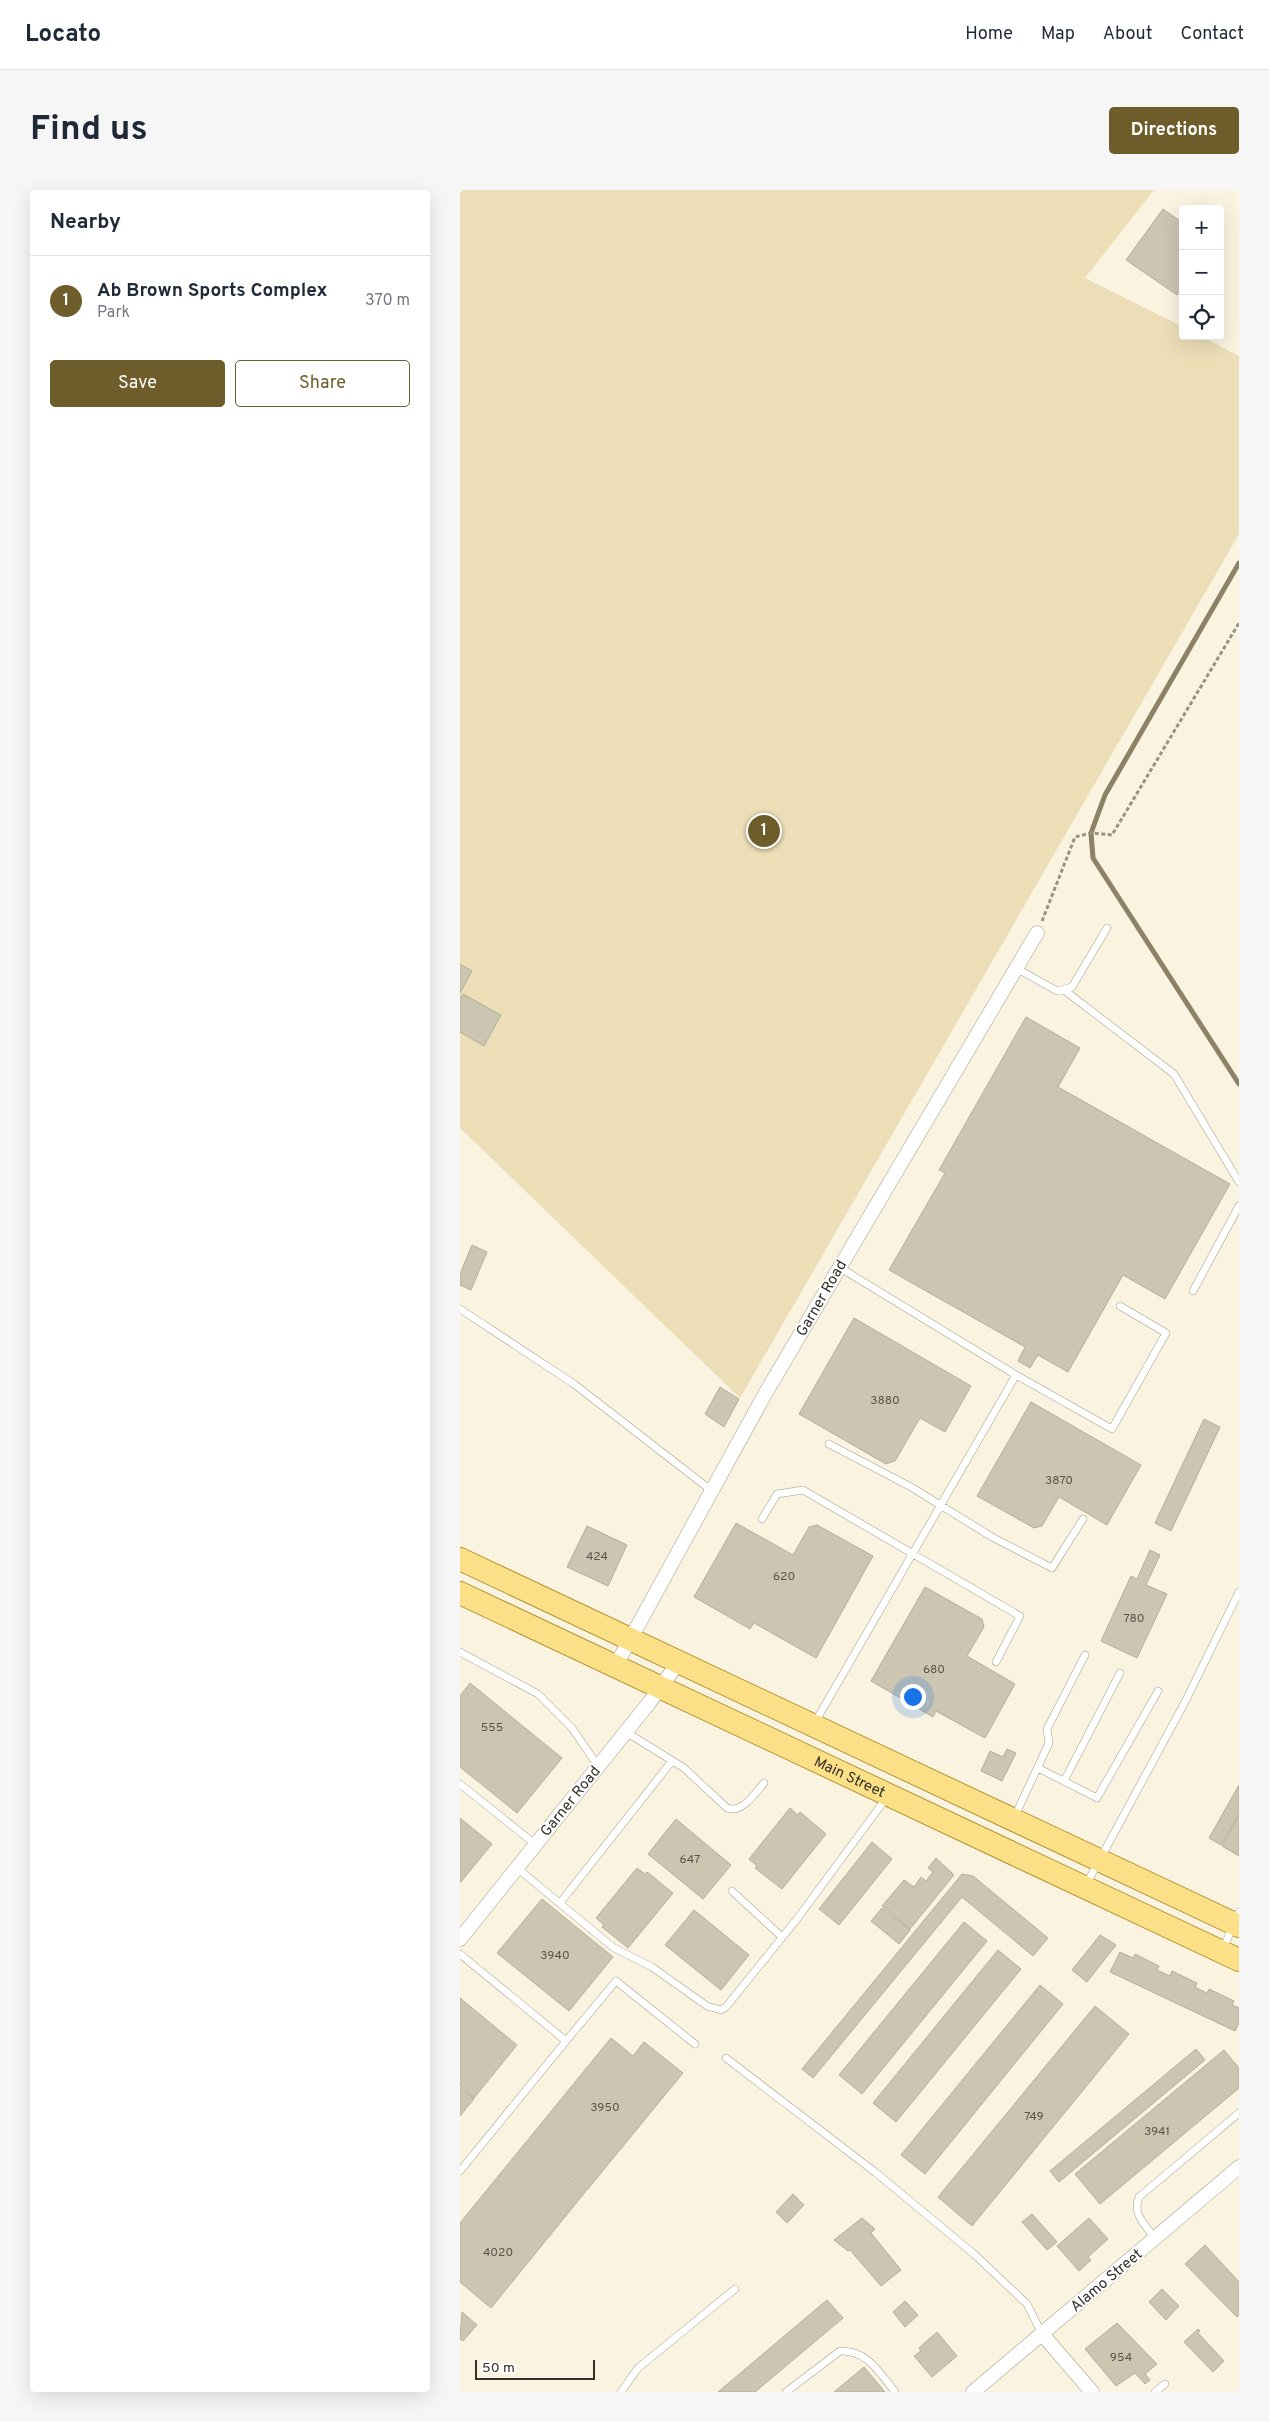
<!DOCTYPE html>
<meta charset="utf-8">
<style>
:root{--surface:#fff;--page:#f6f6f7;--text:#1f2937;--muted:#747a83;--line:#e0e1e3;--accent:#6e5d2b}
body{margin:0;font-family:Overpass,sans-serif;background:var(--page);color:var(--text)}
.controls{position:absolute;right:15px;top:15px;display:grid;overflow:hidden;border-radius:5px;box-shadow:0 5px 20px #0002}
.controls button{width:45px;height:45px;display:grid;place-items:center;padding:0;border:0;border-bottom:1px solid var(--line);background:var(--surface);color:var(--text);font:25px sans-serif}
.scale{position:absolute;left:15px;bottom:12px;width:120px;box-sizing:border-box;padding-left:5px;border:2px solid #333029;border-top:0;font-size:14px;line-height:18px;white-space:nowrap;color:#333029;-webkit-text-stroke:4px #fff;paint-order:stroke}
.you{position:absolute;left:452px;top:1506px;width:18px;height:18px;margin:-12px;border:4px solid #fff;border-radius:50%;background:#1a73e8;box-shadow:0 0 0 8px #1a73e833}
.badge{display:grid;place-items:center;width:32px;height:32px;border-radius:50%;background:var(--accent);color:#fff;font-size:16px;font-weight:700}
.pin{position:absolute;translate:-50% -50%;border:2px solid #fff;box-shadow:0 1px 5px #0006}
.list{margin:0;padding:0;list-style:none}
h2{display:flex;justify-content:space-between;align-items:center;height:65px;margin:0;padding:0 20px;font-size:21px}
h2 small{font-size:16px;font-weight:400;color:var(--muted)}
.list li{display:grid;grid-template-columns:32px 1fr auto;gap:15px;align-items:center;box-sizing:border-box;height:90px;padding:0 20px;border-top:1px solid var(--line)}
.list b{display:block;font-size:19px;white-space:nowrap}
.list p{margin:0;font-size:16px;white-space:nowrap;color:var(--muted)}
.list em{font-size:16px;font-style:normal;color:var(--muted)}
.actions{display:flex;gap:10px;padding:15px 20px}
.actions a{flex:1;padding:11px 0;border:1px solid var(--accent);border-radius:5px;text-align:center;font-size:18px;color:var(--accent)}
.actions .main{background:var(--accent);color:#fff}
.icon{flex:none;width:28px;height:28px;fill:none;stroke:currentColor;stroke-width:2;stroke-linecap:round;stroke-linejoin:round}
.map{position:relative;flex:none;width:779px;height:2202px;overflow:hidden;border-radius:5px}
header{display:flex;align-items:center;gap:30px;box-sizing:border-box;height:70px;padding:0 25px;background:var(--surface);border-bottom:1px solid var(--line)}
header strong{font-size:24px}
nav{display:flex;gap:28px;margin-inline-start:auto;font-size:18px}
.intro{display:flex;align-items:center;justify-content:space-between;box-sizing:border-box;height:120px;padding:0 30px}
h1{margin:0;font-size:35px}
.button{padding:12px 22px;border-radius:5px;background:var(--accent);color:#fff;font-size:18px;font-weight:700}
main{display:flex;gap:30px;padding:0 30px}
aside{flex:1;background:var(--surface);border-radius:5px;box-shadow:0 5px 20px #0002}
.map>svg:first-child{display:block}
</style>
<header>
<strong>Locato</strong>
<nav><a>Home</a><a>Map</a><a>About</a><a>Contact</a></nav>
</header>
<div class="intro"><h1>Find us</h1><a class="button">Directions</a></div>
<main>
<aside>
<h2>Nearby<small></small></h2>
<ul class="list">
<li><span class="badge">1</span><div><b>Ab Brown Sports Complex</b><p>Park</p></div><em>370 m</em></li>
</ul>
<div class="actions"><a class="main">Save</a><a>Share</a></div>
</aside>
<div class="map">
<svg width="779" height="2202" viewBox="0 0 779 2202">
<rect width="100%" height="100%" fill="#faf3e0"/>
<path fill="#ecdeb7" d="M 0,0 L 694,0 L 625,88 L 723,137 L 723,146 L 741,146 L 779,166 L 779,344 L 280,1208 L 0,938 Z"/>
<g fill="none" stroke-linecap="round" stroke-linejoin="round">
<path stroke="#8d8265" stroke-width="5" d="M 779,373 L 645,605 L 631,643 L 633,668 L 779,894"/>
</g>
<path fill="#ccc5b2" stroke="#b4ae9c" d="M 703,19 L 723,33 L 723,97 L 717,105 L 666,70 Z
M 0,774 L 12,781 L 0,803 Z
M 3,804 L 41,825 L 24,856 L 0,842 L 0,808 Z
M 566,827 L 620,858 L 598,897 L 770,994 L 705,1109 L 663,1085 L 608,1182 L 578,1165 L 570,1178 L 558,1171 L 565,1157 L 429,1080 L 485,983 L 479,980 Z
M 12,1055 L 27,1062 L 11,1100 L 0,1095 L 0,1084 Z
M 394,1128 L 511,1196 L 485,1242 L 460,1228 L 435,1271 L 426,1274 L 339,1224 Z
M 260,1197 L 279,1209 L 264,1237 L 245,1224 Z
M 571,1212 L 681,1275 L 647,1335 L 599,1307 L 582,1336 L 574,1338 L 517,1306 Z
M 744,1229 L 760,1237 L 711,1341 L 695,1333 Z
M 276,1333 L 333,1365 L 349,1337 L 357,1335 L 413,1366 L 356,1468 L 294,1433 L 290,1439 L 234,1407 Z
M 127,1336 L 167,1355 L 148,1396 L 107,1377 Z
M 690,1360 L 700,1365 L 686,1395 L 707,1404 L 677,1468 L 641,1451 L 671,1386 L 677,1389 Z
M 465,1397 L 522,1429 L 524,1437 L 507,1466 L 555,1494 L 525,1548 L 476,1521 L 473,1527 L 411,1491 Z
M 10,1493 L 102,1568 L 57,1623 L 0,1577 L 0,1506 Z
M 547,1559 L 556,1563 L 542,1591 L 521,1581 L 530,1561 L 543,1567 Z
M 779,1595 L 779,1623 L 761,1655 L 749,1648 Z
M 330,1618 L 338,1625 L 340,1622 L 366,1644 L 322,1699 L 295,1678 L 297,1676 L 289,1669 Z
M 779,1625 L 779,1666 L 762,1656 Z
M 0,1628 L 32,1654 L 0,1693 Z
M 216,1629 L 271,1675 L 243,1709 L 188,1664 Z
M 412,1652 L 432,1669 L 379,1735 L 359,1719 Z
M 476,1668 L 494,1685 L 450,1739 L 422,1716 L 444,1690 L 454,1697 L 461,1687 L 466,1691 L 473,1682 L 468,1678 Z
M 177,1678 L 185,1684 L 187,1682 L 213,1703 L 168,1758 L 142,1737 L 144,1735 L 136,1728 Z
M 502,1684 L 513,1686 L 588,1748 L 573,1766 L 502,1707 L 353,1888 L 342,1879 Z
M 82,1709 L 153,1767 L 109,1821 L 37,1763 Z
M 422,1718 L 450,1740 L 439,1754 L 411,1731 Z
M 234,1720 L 289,1765 L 261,1800 L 205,1755 Z
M 504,1732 L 527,1751 L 402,1904 L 379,1885 Z
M 640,1745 L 656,1755 L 627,1792 L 612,1780 Z
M 538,1760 L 561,1779 L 436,1932 L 413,1913 Z
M 660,1762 L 673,1768 L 675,1764 L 699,1776 L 697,1780 L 710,1786 L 712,1781 L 737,1793 L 735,1797 L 747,1803 L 749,1799 L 774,1811 L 772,1815 L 779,1818 L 779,1833 L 775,1841 L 650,1782 Z
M 580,1795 L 603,1814 L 465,1984 L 441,1965 Z
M 0,1808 L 57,1855 L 14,1908 L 0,1896 Z
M 635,1816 L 669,1844 L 512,2036 L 478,2007 Z
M 151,1848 L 173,1866 L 184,1852 L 223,1883 L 127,2000 L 67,1951 Z
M 736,1859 L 745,1870 L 599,1992 L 590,1981 Z
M 764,1860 L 779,1878 L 779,1898 L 640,2014 L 615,1984 Z
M 0,1898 L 14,1909 L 0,1926 Z
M 66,1952 L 126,2001 L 31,2118 L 0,2092 L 0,2033 Z
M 333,2004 L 344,2015 L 327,2033 L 316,2022 Z
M 572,2024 L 597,2052 L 587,2060 L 562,2032 Z
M 402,2028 L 415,2039 L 411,2043 L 441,2080 L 421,2096 L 390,2060 L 388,2061 L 374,2050 Z
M 629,2028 L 648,2049 L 628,2067 L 631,2070 L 619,2081 L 597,2056 Z
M 745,2055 L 779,2092 L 779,2125 L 777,2127 L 725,2074 Z
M 702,2099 L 719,2116 L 706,2130 L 689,2112 Z
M 367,2110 L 383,2128 L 295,2202 L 258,2202 Z
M 445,2111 L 458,2125 L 445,2137 L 433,2122 Z
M 2,2122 L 17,2135 L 3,2151 L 0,2149 Z
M 657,2133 L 697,2174 L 685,2184 L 690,2190 L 685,2194 L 675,2183 L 656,2196 L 625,2159 Z
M 738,2139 L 740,2141 L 738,2143 L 764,2171 L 753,2182 L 724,2152 Z
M 477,2142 L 497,2166 L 472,2187 L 454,2166 L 461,2161 L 459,2158 Z
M 404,2177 L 425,2202 L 374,2202 Z"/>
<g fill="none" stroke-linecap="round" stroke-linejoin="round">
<g stroke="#a39d8b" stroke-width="8">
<path id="lane" d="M 556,778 L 597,801 L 612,797 L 647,738
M 604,800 L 714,884 L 779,992
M 733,1101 L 779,1016
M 0,1119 L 114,1194 L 252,1301
M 556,1185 L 652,1239 L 706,1143 L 660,1116
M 369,1254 L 451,1297 L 532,1347 L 592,1378 L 623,1329
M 302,1329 L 317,1304 L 343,1300 L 560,1426 L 536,1472
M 0,1462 L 78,1504 L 112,1538 L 138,1576
M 354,1534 L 556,1185 L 379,1077
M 166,1542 L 224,1578 L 267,1618 C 282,1624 295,1603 304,1593
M 578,1578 L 637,1608 L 698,1501
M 604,1591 L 660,1483
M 0,1594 L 75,1654
M 554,1628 L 589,1553 L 587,1539 L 625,1465
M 57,1678 L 154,1758 L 192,1777 L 247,1816 L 261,1820 L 266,1817 L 337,1729 L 427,1607
M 626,1695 L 725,1512 L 779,1402
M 272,1701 L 322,1747
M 100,1713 L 212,1571
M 763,1759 L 779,1722
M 0,1764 L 106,1851 L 0,1981
M 106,1851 L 156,1791 L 235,1854
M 266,1868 L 415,1982 L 514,2064 L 567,2114 L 582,2144
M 695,2048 C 685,2035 672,2024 679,2007 L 779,1923
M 161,2202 L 178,2178 L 275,2099
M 326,2202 L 380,2161 C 407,2160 419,2182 435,2202
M 695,2202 L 705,2194"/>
</g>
<g stroke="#a39d8b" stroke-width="15">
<path id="street" d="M 155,1477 L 305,1204 L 577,743
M 0,1749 L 189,1513 L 218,1473
M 582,2144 L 632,2202
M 513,2202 L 779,1977"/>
</g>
<g stroke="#b39533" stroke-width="24">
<g id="primary">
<path d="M 0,1369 L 779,1736"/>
<path id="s1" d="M 0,1403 L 779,1770"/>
</g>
</g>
<path stroke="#979285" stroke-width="3" stroke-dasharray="4 2.5" stroke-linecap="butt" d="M 582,731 L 615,647 L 631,643 L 652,645 L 779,433"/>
<use href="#lane" stroke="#fff" stroke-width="7"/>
<use href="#street" stroke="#fff" stroke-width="14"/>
<use href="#primary" stroke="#fbe088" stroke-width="22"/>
</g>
<g text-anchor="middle" stroke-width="4" stroke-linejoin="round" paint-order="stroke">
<g font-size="12" fill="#59554b">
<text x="425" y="1214">3880</text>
<text x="599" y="1294">3870</text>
<text x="137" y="1370">424</text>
<text x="324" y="1390">620</text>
<text x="674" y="1432">780</text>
<text x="474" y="1483">680</text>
<text x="32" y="1541">555</text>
<text x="230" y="1673">647</text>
<text x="95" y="1769">3940</text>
<text x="145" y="1921">3950</text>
<text x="574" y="1930">749</text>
<text x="697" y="1945">3941</text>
<text x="38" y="2066">4020</text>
<text x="661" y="2171">954</text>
</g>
<g font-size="15" fill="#333029" stroke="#fff">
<text transform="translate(361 1108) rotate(-60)" y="5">Garner Road</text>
<text dy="5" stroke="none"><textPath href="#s1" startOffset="431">Main Street</textPath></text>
<text transform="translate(110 1611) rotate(-51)" y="5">Garner Road</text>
<text transform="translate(646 2090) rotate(-40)" y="5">Alamo Street</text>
</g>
</g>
</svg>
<div class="controls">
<button>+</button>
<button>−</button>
<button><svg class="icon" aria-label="locate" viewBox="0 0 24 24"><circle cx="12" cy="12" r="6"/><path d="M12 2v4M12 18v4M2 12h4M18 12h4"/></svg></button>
</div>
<div class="scale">50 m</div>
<div class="you"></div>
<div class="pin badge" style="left:304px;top:641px">1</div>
</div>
</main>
